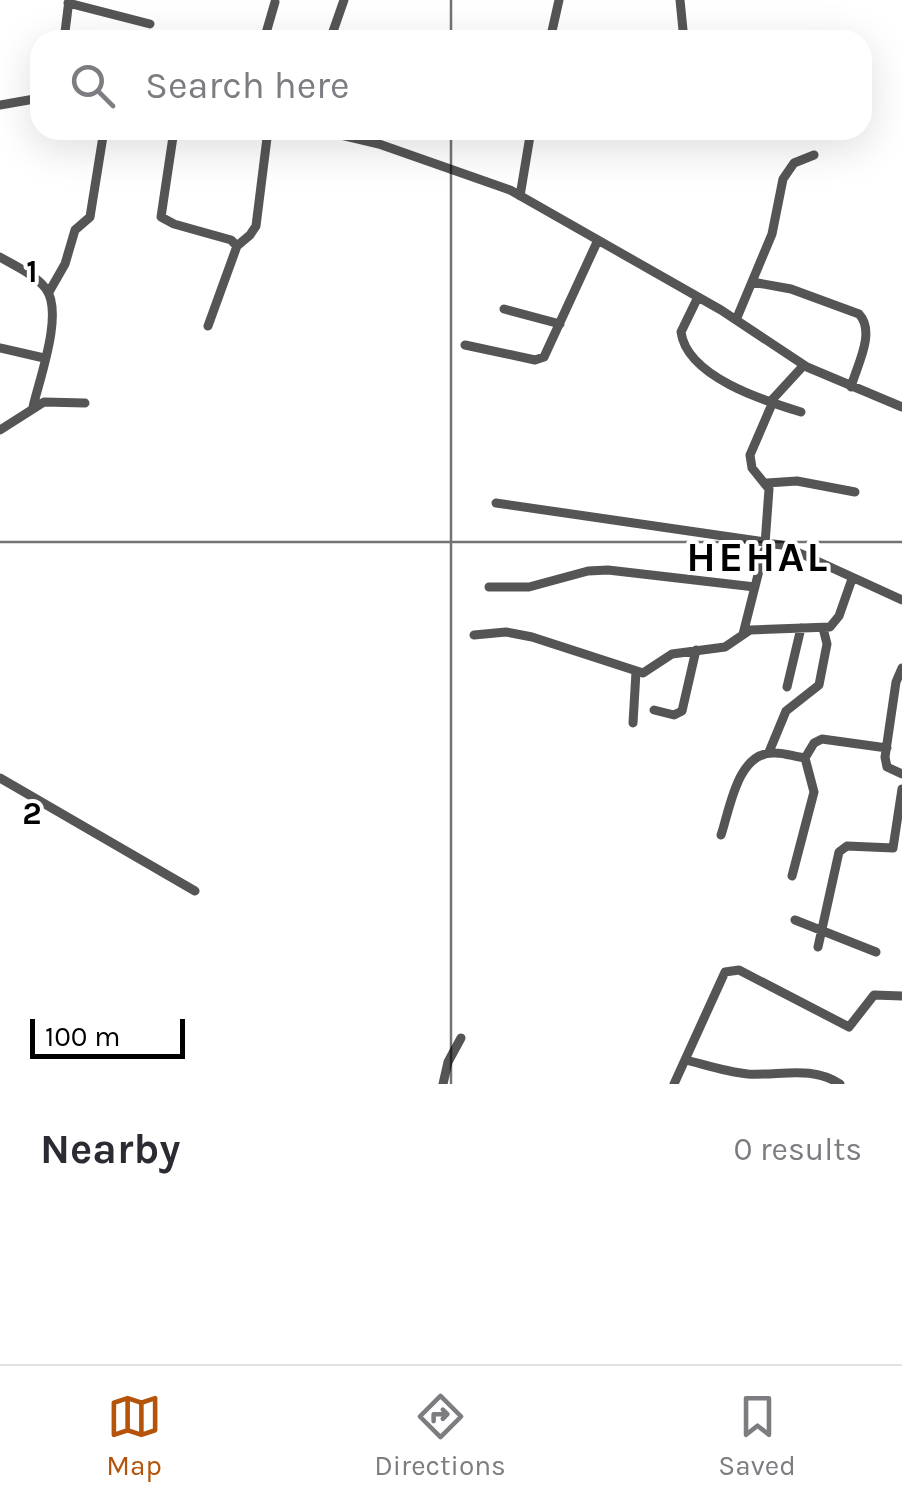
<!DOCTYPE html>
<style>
:root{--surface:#fff;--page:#f2f2f3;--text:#2b2b33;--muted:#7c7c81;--line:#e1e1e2;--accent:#b45309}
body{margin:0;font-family:Karla,sans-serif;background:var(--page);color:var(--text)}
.scale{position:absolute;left:30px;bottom:25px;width:155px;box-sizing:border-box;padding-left:10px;border:5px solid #000;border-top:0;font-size:28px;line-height:35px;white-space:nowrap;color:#000;-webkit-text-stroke:8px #fff;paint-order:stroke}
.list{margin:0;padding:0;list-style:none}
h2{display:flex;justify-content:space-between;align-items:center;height:130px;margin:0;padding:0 40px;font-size:42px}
h2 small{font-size:32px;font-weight:400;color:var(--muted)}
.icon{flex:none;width:55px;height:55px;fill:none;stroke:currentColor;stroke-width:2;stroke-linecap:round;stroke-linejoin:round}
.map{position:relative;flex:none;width:902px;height:1084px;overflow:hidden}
.search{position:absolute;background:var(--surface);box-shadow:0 10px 40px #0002;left:30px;right:30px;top:30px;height:110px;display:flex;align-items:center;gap:25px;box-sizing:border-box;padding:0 35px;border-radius:30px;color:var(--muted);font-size:38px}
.sheet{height:280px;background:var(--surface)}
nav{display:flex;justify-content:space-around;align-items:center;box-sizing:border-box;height:140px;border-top:2px solid var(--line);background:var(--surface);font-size:28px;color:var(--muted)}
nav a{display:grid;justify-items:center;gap:5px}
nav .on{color:var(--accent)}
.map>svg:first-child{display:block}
</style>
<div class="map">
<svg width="902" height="1084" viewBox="0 0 902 1084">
<rect width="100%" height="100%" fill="#fff"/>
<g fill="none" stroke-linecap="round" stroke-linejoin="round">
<path stroke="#555" stroke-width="9" d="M 680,0 L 684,40
M 68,3 L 150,24
M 64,40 L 69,0
M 264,40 L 275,2
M 330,40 L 344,0
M 550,40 L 559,0
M 0,105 L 40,98
M 174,130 L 161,217 L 174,224 L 231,240 L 237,246 L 208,326
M 320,130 L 379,144 L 510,190 L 721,310 L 807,367 L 902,407
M 657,130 L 666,130
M 520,196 L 531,130
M 237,246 L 250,235 L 256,226 L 268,130
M 0,257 C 15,266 36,275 46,289 C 64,313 39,380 33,407
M 752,282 L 791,289 L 859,314 C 876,332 857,365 851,387
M 49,292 L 65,264 L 75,230 L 90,217 L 104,130
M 698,297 L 681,332 C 687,377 765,401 801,412
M 504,309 L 560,324
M 736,320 L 772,234 L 783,179 L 794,163 L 814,155
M 465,345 L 535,360 L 544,357 L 598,240
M 0,348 L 44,358
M 770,402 L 804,365
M 0,430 L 44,402 L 85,403
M 767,483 L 797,481 L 855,492
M 496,503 L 765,542
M 765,544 L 769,489 L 752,468 L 750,455 L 772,404
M 489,587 L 529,587 L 588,571 L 608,570 L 755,587
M 743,634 L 764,551 L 773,544 L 782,545 L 902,600
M 474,635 L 506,632 L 532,637 L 643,673 L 672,654 L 725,647 L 750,630 L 830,627 L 839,616 L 852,579
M 902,668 L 896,682 L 885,757 L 887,767 L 902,774
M 787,687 L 801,628
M 654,710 L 674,715 L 682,711 L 696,650
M 633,723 L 636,672
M 769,752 L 786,711 L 819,685 L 827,644 L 823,628
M 0,778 L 195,891
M 721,835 C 730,809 737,753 773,753 C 784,752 794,757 805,758 L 814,743 L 822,739 L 887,748
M 792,876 L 814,792 L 805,758
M 795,920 L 876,952
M 818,947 L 839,852 L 847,846 L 893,848 L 902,789
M 686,1060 C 706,1065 727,1072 748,1074 C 780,1076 811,1065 840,1084
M 443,1084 L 448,1062 L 461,1038
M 674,1084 L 725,972 L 739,970 L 849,1027 L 874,995 L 902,996"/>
</g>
<path fill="none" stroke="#000" stroke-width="2.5" stroke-opacity="0.55" d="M 451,0 L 451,40M 451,130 L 451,1084M 0,542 L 902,542"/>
<g text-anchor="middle" stroke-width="8" stroke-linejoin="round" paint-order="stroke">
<g font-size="42" font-weight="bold" letter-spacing="2.5" fill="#000" stroke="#fff">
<text x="758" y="571">HEHAL</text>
</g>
</g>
<g font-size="32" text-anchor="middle" font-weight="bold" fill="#000" stroke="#fff" stroke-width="8" stroke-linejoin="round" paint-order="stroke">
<text x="32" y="282">1</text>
<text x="32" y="824">2</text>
</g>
</svg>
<div class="scale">100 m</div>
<div class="search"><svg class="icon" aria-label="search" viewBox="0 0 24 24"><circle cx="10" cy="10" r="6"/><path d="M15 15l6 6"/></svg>Search here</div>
</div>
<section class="sheet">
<h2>Nearby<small>0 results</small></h2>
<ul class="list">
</ul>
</section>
<nav>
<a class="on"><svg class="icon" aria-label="map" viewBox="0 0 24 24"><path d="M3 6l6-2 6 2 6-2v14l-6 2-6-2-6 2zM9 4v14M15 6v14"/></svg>Map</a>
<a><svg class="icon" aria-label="directions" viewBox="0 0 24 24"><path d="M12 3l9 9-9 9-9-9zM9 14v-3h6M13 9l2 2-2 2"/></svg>Directions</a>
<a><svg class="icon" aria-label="saved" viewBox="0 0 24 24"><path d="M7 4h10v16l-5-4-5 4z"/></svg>Saved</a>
</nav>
